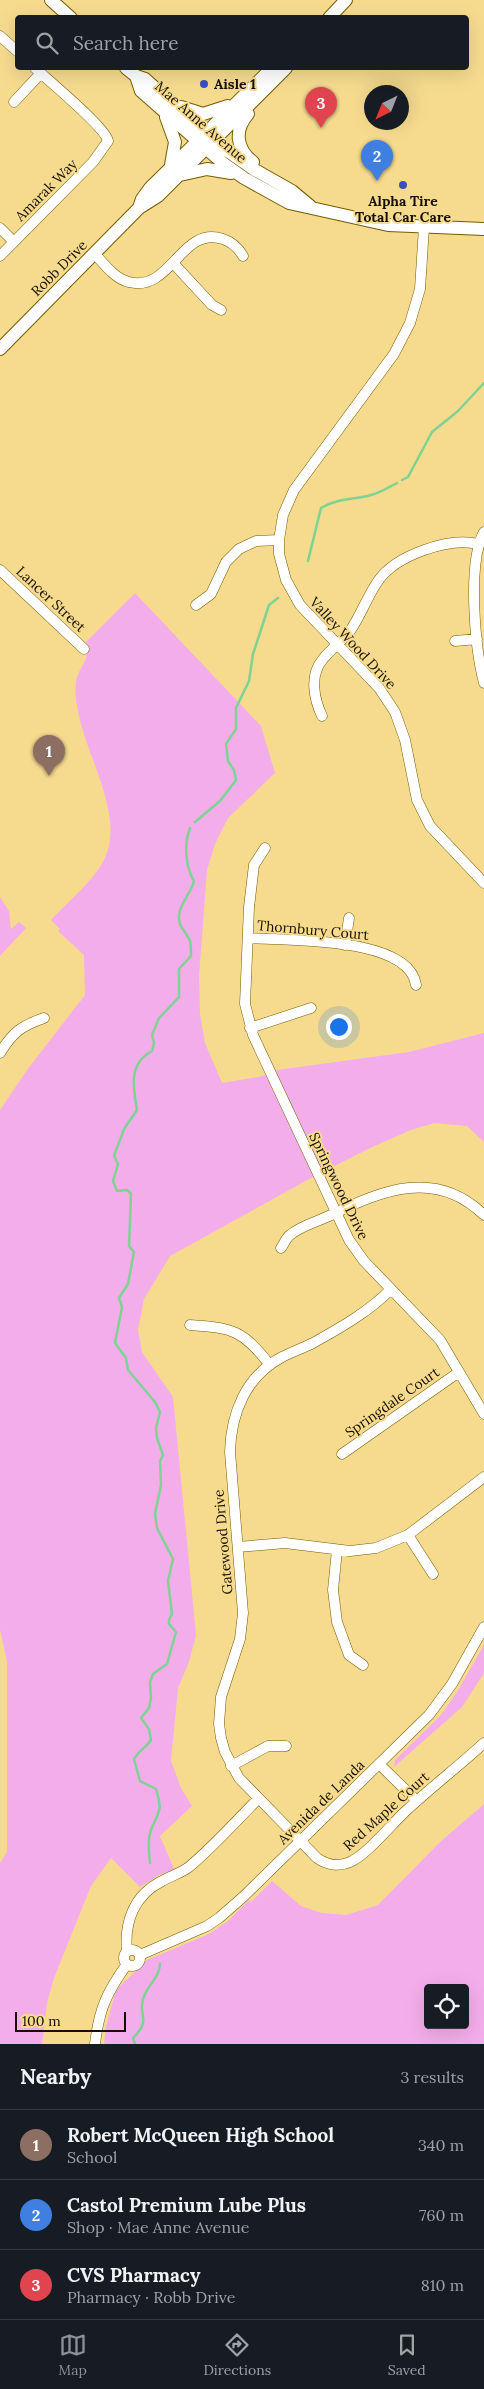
<!DOCTYPE html>
<meta charset="utf-8">
<style>
:root{--surface:#171b24;--page:#20242c;--text:#f1f3f6;--muted:#9ea1a6;--line:#363941;--accent:#8c9099}
body{margin:0;font-family:Lora,serif;background:var(--page);color:var(--text)}
.controls{position:absolute;right:15px;bottom:15px;display:grid;overflow:hidden;border-radius:5px;box-shadow:0 5px 20px #0002}
.controls button{width:45px;height:45px;display:grid;place-items:center;padding:0;border:0;border-bottom:1px solid var(--line);background:var(--surface);color:var(--text);font:25px sans-serif}
.compass{position:absolute;left:364px;top:85px;width:45px;height:45px;border-radius:50%;background:var(--surface);box-shadow:0 5px 20px #0002;rotate:223deg}
.scale{position:absolute;left:15px;bottom:12px;width:111px;box-sizing:border-box;padding-left:5px;border:2px solid #160f00;border-top:0;font-size:14px;line-height:18px;white-space:nowrap;color:#160f00;-webkit-text-stroke:4px #f6db8f;paint-order:stroke}
.you{position:absolute;left:338px;top:1026px;width:18px;height:18px;margin:-12px;border:4px solid #fff;border-radius:50%;background:#1a73e8;box-shadow:0 0 0 8px #1a73e833}
.badge{display:grid;place-items:center;width:32px;height:32px;border-radius:50%;background:var(--accent);color:#fff;font-size:16px;font-weight:700}
.pin{position:absolute;translate:-50% -41px;filter:drop-shadow(0 1px 2px #0008)}
.pin::after{content:'';position:absolute;top:26px;width:18px;height:15px;background:inherit;clip-path:polygon(0 0,100% 0,50% 100%)}
.list{margin:0;padding:0;list-style:none}
h2{display:flex;justify-content:space-between;align-items:center;height:65px;margin:0;padding:0 20px;font-size:21px}
h2 small{font-size:16px;font-weight:400;color:var(--muted)}
.list li{display:grid;grid-template-columns:32px 1fr auto;gap:15px;align-items:center;box-sizing:border-box;height:70px;padding:0 20px;border-top:1px solid var(--line)}
.list b{display:block;font-size:19px;white-space:nowrap}
.list p{margin:0;font-size:16px;white-space:nowrap;color:var(--muted)}
.list em{font-size:16px;font-style:normal;color:var(--muted)}
.icon{flex:none;width:28px;height:28px;fill:none;stroke:currentColor;stroke-width:2;stroke-linecap:round;stroke-linejoin:round}
.map{position:relative;flex:none;width:484px;height:2044px;overflow:hidden}
.search{position:absolute;background:var(--surface);box-shadow:0 5px 20px #0002;left:15px;right:15px;top:15px;height:55px;display:flex;align-items:center;gap:12px;box-sizing:border-box;padding:0 18px;border-radius:5px;color:var(--muted);font-size:19px}
.sheet{height:275px;background:var(--surface)}
nav{display:flex;justify-content:space-around;align-items:center;box-sizing:border-box;height:70px;border-top:1px solid var(--line);background:var(--surface);font-size:14px;color:var(--muted)}
nav a{display:grid;justify-items:center;gap:2px}
nav .on{color:var(--accent)}
.map>svg:first-child{display:block}
</style>
<div class="map">
<svg width="484" height="2044" viewBox="0 0 484 2044">
<rect width="100%" height="100%" fill="#f6db8f"/>
<path fill="#f3adeb" fill-rule="evenodd" d="M 135,593 L 261,726 L 275,773 L 228,818 L 215,844 L 207,870 L 199,977 L 200,1014 L 205,1043 L 222,1083 L 263,1076 L 277,1070 L 409,1052 L 484,1033 L 484,1142 L 467,1126 L 434,1123 L 411,1130 L 370,1148 L 311,1178 L 170,1256 L 144,1299 L 138,1330 L 142,1352 L 173,1397 L 196,1635 L 189,1662 L 178,1688 L 171,1761 L 181,1788 L 192,1806 L 160,1836 L 174,1869 L 159,1875 L 140,1887 L 111,1858 L 91,1886 L 54,1978 L 47,2003 L 42,2044 L 0,2044 L 0,1863 L 7,1852 L 7,1661 L 0,1630 L 0,1110 L 27,1070 L 85,995 L 84,955 L 58,931 L 60,929 L 51,920 C 66,904 95,879 104,860 C 126,816 86,757 78,711 C 76,700 74,688 77,677 C 84,659 88,665 86,642 Z
M 0,897 L 9,911 L 11,929 L 19,922 L 26,928 L 0,956 Z
M 484,1645 L 484,1673 L 462,1707 L 394,1767 L 395,1760 L 441,1715 L 457,1692 Z
M 484,1804 L 484,2044 L 104,2044 L 106,2026 L 116,1990 L 147,1960 L 209,1934 L 228,1921 L 249,1900 L 251,1902 L 272,1881 L 301,1906 L 322,1913 L 346,1915 L 378,1905 L 439,1843 ZM 428,1988 L 465,1988 L 465,2025 L 428,2025 Z"/>
<g fill="none" stroke-linecap="round" stroke-linejoin="round">
<path stroke="#7dd392" stroke-width="2.5" d="M 402,480 L 408,477 L 432,432 L 458,411 L 484,383
M 308,561 L 321,508 C 337,498 354,500 371,495 C 380,493 389,487 397,483
M 195,822 L 220,801 L 236,780 L 234,770 L 228,761 L 226,744 L 236,729 L 236,708 L 249,681 L 253,654 L 269,605 L 278,598
M 150,1863 C 149,1853 147,1840 151,1830 C 159,1810 163,1812 156,1789 L 140,1781 L 134,1759 C 139,1750 146,1748 151,1740 L 149,1729 L 141,1718 L 149,1708 L 151,1698 L 150,1682 L 153,1674 L 167,1664 L 176,1632 L 169,1624 L 169,1620 L 172,1614 L 168,1581 L 173,1559 L 157,1528 L 155,1514 L 161,1485 L 160,1461 L 163,1455 L 157,1438 L 156,1428 L 160,1412 L 155,1402 L 128,1370 L 126,1358 L 115,1343 L 122,1307 L 119,1298 L 128,1284 L 134,1252 L 129,1246 L 131,1194 L 127,1190 L 117,1191 L 113,1181 L 118,1164 L 114,1156 L 124,1129 L 137,1110 C 133,1087 128,1064 152,1051 L 154,1043 L 152,1035 L 159,1018 L 179,997 L 179,969 L 191,956 C 191,951 191,945 190,941 C 186,931 178,927 179,916 C 180,902 191,894 194,881 C 185,866 184,843 190,828
M 135,2044 L 133,2038 C 152,2019 138,2018 143,1999 C 147,1985 159,1979 160,1964"/>
<g stroke="#755c00" stroke-width="11">
<path id="minor" d="M 0,36 L 18,52
M 14,102 L 41,73
M 424,227 L 420,289 L 410,323 L 394,354 L 294,490 L 283,515 L 279,540 L 279,554 L 286,580 L 300,605 L 379,688 L 395,712 L 405,740 L 417,800 L 430,826 L 484,883
M 0,228 L 14,242
M 94,253 C 104,264 115,279 129,282 C 171,293 181,225 223,239 C 232,242 239,249 243,256
M 0,256 L 93,162 L 108,141 C 106,128 48,80 35,68
M 173,263 L 212,305 L 221,310
M 484,532 C 467,563 475,648 484,683
M 0,570 L 84,649
M 196,605 L 211,594 L 226,562 L 239,549 L 256,541 L 279,540
M 455,641 L 477,639
M 322,716 C 314,699 309,675 323,659 C 331,649 342,641 350,631 C 361,615 367,597 378,581 C 396,555 449,537 478,544
M 265,848 L 254,865 L 249,907 L 245,1004 L 253,1035 L 349,1240 L 364,1261 L 440,1340 L 484,1414
M 248,938 C 287,941 409,936 416,985
M 345,945 L 349,918
M 250,1028 L 311,1008
M 0,1053 C 13,1032 21,1026 44,1018
M 281,1248 C 284,1244 286,1238 290,1235 C 300,1226 319,1221 331,1215 C 382,1190 436,1168 484,1215
M 391,1289 C 370,1311 340,1328 313,1343 C 303,1348 292,1352 282,1357 C 246,1376 231,1413 230,1452 L 243,1613 L 240,1639 L 221,1697 L 219,1724 L 221,1738 L 225,1752 L 239,1778 L 317,1858 C 327,1865 339,1867 350,1862 C 368,1854 393,1822 409,1808 C 433,1786 460,1765 484,1743
M 190,1325 C 234,1328 242,1330 270,1365
M 342,1454 L 459,1372
M 408,1535 L 433,1574
M 238,1547 L 285,1543 L 350,1551 L 376,1548 L 408,1535 L 484,1477
M 337,1550 L 333,1590 L 337,1622 L 349,1655 L 363,1665
M 379,1764 L 417,1801
M 231,1766 L 268,1746 L 286,1746
M124 1958a8 8 0 1 1 16 0a8 8 0 1 1-16 0Z
M 127,1952 C 124,1922 134,1895 162,1881 C 171,1876 181,1873 189,1867 C 214,1846 236,1821 258,1799
M 140,1955 L 207,1926 L 219,1918 L 243,1897 L 429,1715 L 452,1684 L 484,1627
M 95,2044 C 99,2009 107,1992 127,1964"/>
</g>
<g stroke="#755c00" stroke-width="14">
<path id="major" d="M 51,0 L 71,18
M 329,18 L 346,0
M 126,68 L 136,76 L 145,79 L 219,145 L 255,170 L 292,191 L 310,206
M 136,76 L 141,91 L 224,164 L 244,178 L 289,203 L 388,225 L 484,229
M 181,107 L 203,114 L 228,106
M 248,114 C 234,130 236,149 253,162
M 166,117 L 175,142 L 171,165
M 180,175 L 207,169 L 231,173
M 139,208 L 142,199 L 150,188 L 272,68
M 0,349 L 139,208 L 158,196 L 286,68"/>
</g>
<use href="#minor" stroke="#fff" stroke-width="10"/>
<use href="#major" stroke="#fff" stroke-width="12"/>
</g>
<g fill="#3b4fc2" stroke="#f6db8f" stroke-width="2">
<circle cx="204" cy="84" r="5"/>
<circle cx="403" cy="185" r="5"/>
</g>
<g text-anchor="middle" stroke-width="4" stroke-linejoin="round" paint-order="stroke">
<g font-size="14" font-weight="bold" fill="#160f00" stroke="#f6db8f" text-anchor="start">
<text x="214" y="89">Aisle 1</text>
<text x="403" y="206" text-anchor="middle">Alpha Tire<tspan x="403" dy="16">Total Car Care</tspan></text>
</g>
<g font-size="14" fill="#160f00" stroke="#f6db8f">
<text transform="translate(201 122) rotate(41)" y="5">Mae Anne Avenue</text>
<text transform="translate(46 190) rotate(-45)" y="5">Amarak Way</text>
<text transform="translate(59 268) rotate(-45)" y="5">Robb Drive</text>
<text transform="translate(51 599) rotate(43)" y="5">Lancer Street</text>
<text transform="translate(353 643) rotate(47)" y="5">Valley Wood Drive</text>
<text transform="translate(313 930) rotate(5)" y="5">Thornbury Court</text>
<text transform="translate(339 1186) rotate(64)" y="5">Springwood Drive</text>
<text transform="translate(392 1402) rotate(-35)" y="5">Springdale Court</text>
<text transform="translate(223 1542) rotate(-95)" y="5">Gatewood Drive</text>
<text transform="translate(321 1802) rotate(-44)" y="5">Avenida de Landa</text>
<text transform="translate(386 1811) rotate(-42)" y="5">Red Maple Court</text>
</g>
</g>
</svg>
<div class="controls">
<button><svg class="icon" aria-label="locate" viewBox="0 0 24 24"><circle cx="12" cy="12" r="6"/><path d="M12 2v4M12 18v4M2 12h4M18 12h4"/></svg></button>
</div>
<svg class="compass" viewBox="-18 -18 36 36"><path d="M0-13l5 13h-10z" fill="#e53935"/><path d="M0 13l5-13h-10z" fill="#9ea1a6"/></svg>
<div class="scale">100 m</div>
<div class="you"></div>
<div class="pin badge" style="left:49px;top:776px;background:#8d6e63">1</div>
<div class="pin badge" style="left:377px;top:181px;background:#3f7fe0">2</div>
<div class="pin badge" style="left:321px;top:128px;background:#e0444e">3</div>
<div class="search"><svg class="icon" aria-label="search" viewBox="0 0 24 24"><circle cx="10" cy="10" r="6"/><path d="M15 15l6 6"/></svg>Search here</div>
</div>
<section class="sheet">
<h2>Nearby<small>3 results</small></h2>
<ul class="list">
<li><span class="badge" style="background:#8d6e63">1</span><div><b>Robert McQueen High School</b><p>School</p></div><em>340 m</em></li>
<li><span class="badge" style="background:#3f7fe0">2</span><div><b>Castol Premium Lube Plus</b><p>Shop · Mae Anne Avenue</p></div><em>760 m</em></li>
<li><span class="badge" style="background:#e0444e">3</span><div><b>CVS Pharmacy</b><p>Pharmacy · Robb Drive</p></div><em>810 m</em></li>
</ul>
</section>
<nav>
<a class="on"><svg class="icon" aria-label="map" viewBox="0 0 24 24"><path d="M3 6l6-2 6 2 6-2v14l-6 2-6-2-6 2zM9 4v14M15 6v14"/></svg>Map</a>
<a><svg class="icon" aria-label="directions" viewBox="0 0 24 24"><path d="M12 3l9 9-9 9-9-9zM9 14v-3h6M13 9l2 2-2 2"/></svg>Directions</a>
<a><svg class="icon" aria-label="saved" viewBox="0 0 24 24"><path d="M7 4h10v16l-5-4-5 4z"/></svg>Saved</a>
</nav>
